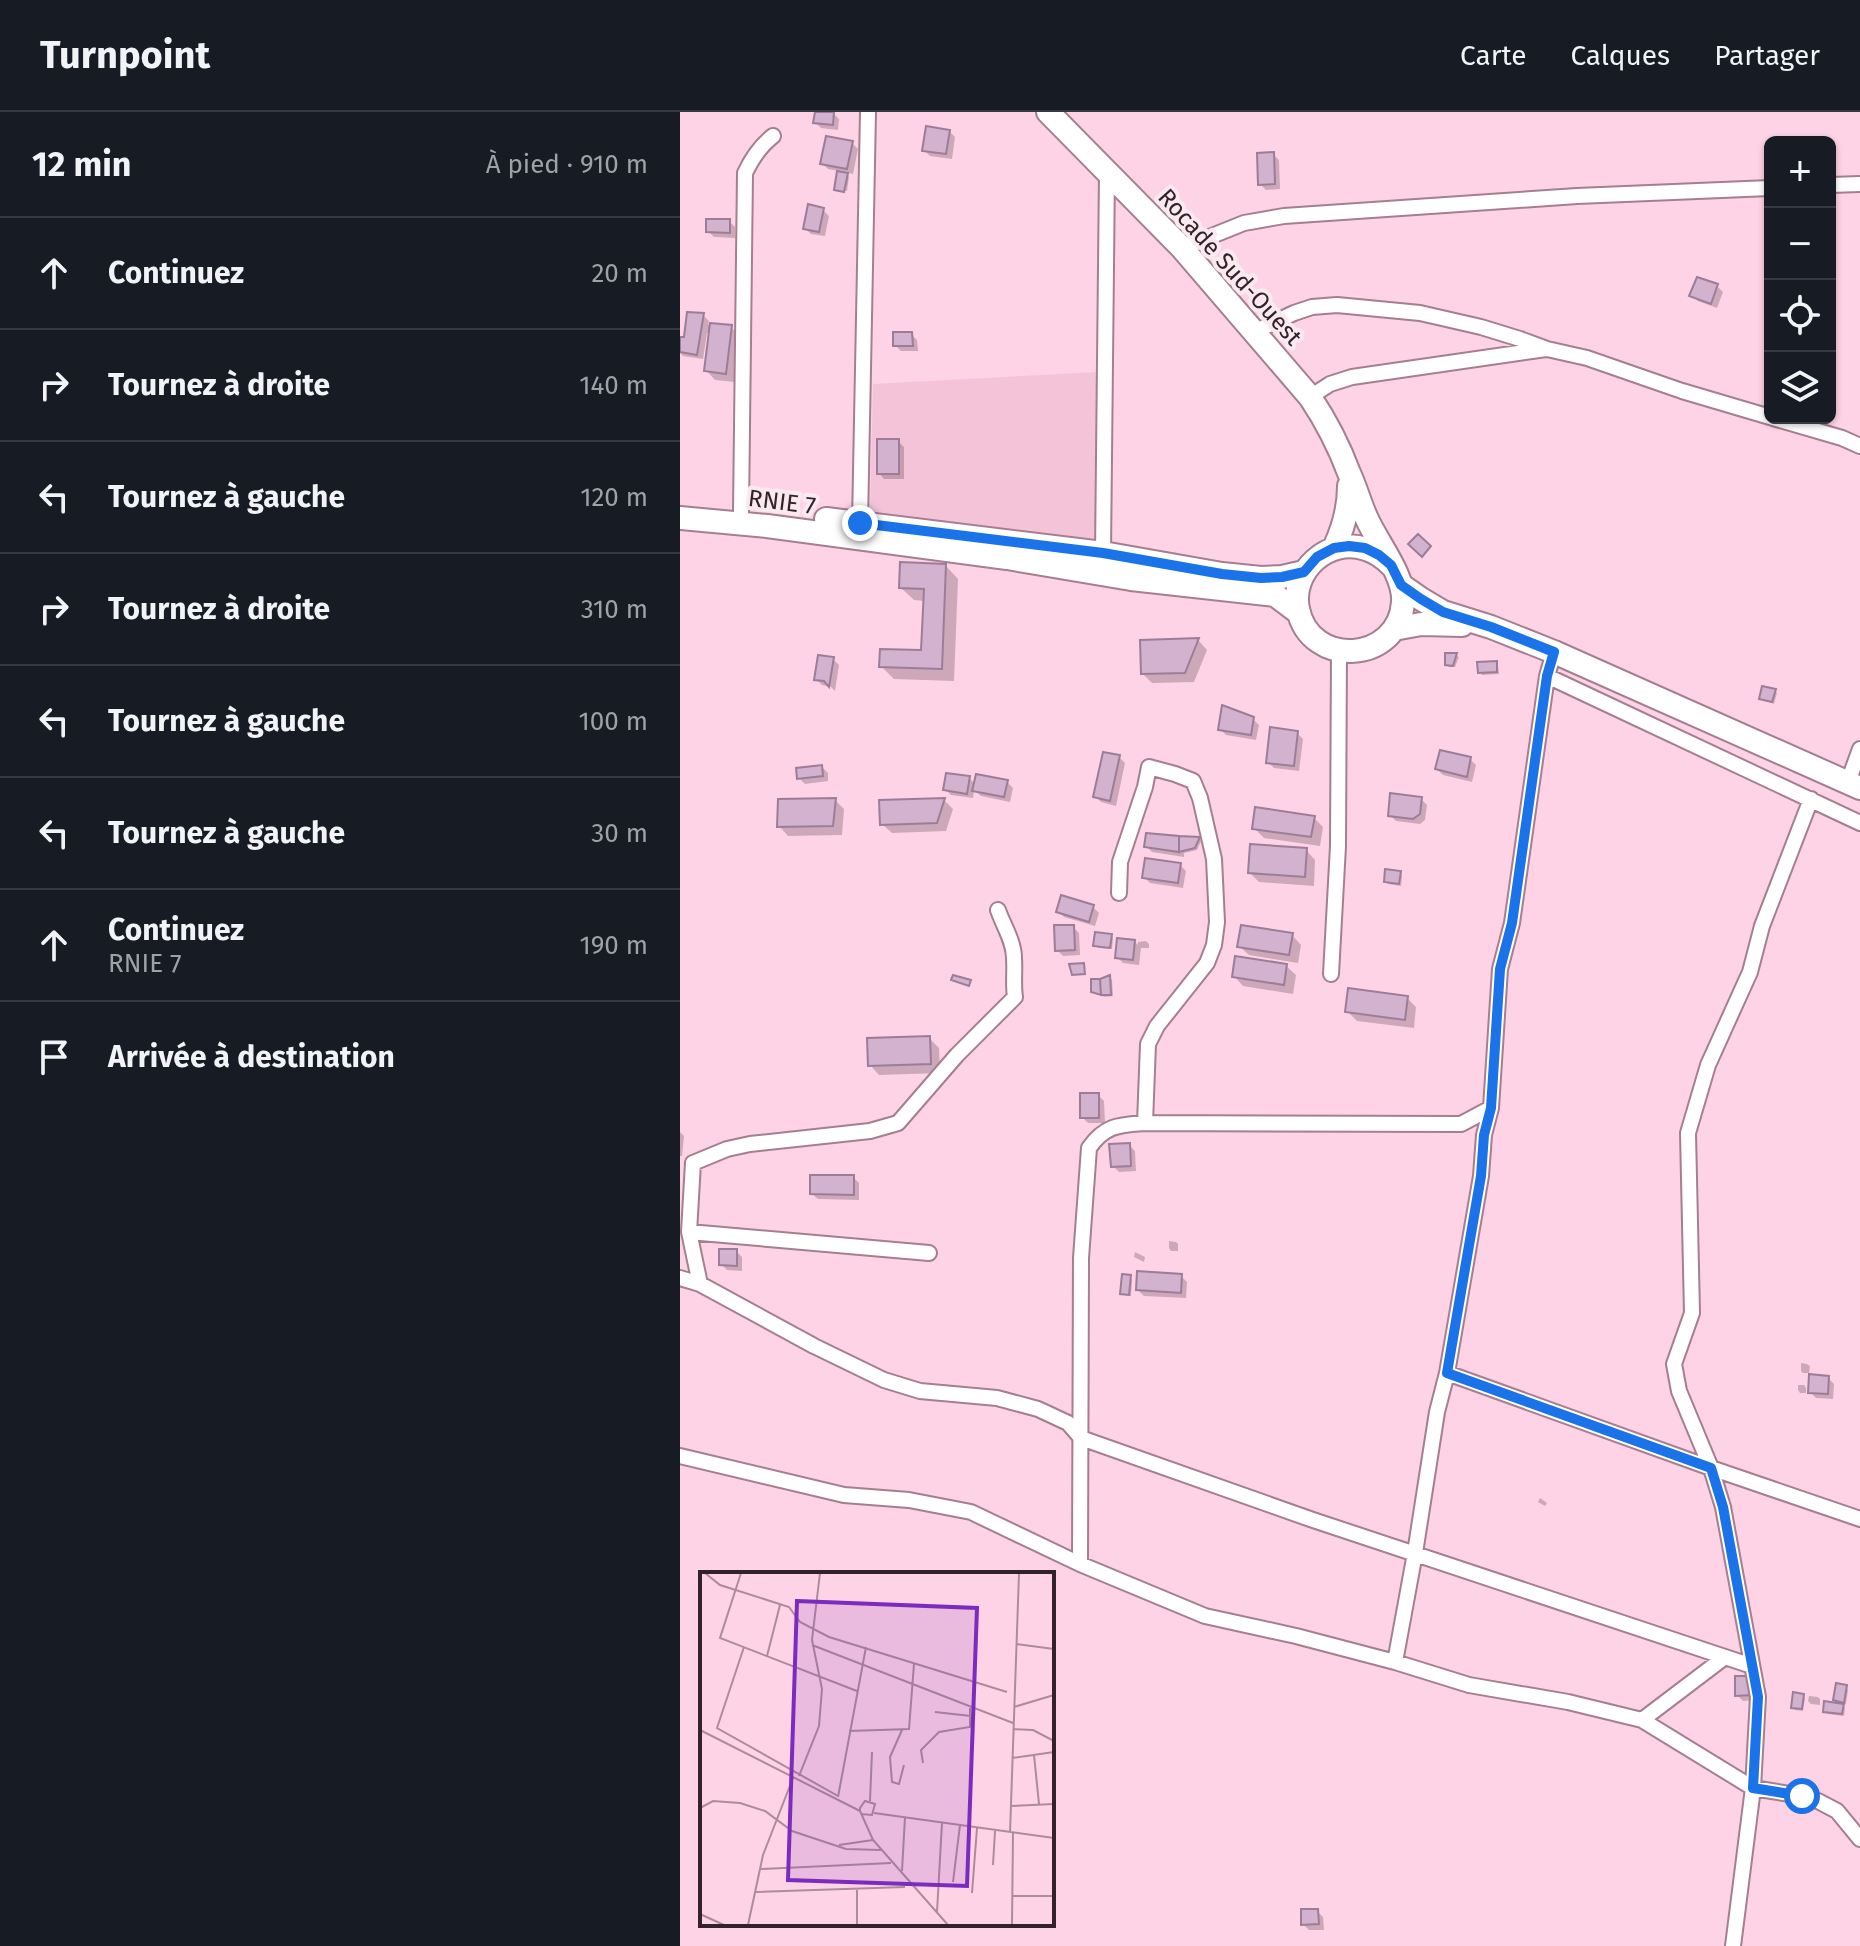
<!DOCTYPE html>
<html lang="fr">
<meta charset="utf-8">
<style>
:root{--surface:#171b24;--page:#242831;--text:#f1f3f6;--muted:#9ea1a6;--line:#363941}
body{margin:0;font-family:"Fira Sans",sans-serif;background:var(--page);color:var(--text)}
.controls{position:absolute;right:24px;top:24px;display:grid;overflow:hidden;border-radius:12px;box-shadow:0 2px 6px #0004}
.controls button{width:72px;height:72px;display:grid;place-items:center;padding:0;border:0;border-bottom:2px solid var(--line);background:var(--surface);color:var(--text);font:40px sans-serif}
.stop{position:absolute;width:24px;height:24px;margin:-18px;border:6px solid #1a73e8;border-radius:50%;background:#fff}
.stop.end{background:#1a73e8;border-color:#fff;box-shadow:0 2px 8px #0008}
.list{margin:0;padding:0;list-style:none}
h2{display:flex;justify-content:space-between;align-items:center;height:104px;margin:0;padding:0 32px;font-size:34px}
h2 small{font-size:26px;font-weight:400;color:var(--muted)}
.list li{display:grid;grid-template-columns:52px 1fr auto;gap:24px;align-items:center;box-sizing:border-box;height:112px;padding:0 32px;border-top:2px solid var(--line)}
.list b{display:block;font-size:30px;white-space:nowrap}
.list p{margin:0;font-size:26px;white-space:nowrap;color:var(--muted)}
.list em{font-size:26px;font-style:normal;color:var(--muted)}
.icon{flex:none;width:44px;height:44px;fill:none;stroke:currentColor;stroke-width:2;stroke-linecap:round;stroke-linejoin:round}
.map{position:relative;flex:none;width:1180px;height:1834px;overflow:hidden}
header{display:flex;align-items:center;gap:48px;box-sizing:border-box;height:112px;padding:0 40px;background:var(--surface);border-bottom:2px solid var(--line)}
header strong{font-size:38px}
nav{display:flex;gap:44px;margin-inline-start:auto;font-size:28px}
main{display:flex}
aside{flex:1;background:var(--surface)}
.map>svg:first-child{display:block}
</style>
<header>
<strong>Turnpoint</strong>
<nav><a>Carte</a><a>Calques</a><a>Partager</a></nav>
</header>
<main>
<aside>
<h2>12 min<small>À pied · 910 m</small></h2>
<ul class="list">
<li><svg class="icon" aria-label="ahead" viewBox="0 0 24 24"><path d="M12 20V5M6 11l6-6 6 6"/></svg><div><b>Continuez</b></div><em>20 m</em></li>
<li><svg class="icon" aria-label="right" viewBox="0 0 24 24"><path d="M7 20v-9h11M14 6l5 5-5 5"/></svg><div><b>Tournez à droite</b></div><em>140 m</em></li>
<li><svg class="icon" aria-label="left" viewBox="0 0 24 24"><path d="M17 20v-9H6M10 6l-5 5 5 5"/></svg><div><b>Tournez à gauche</b></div><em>120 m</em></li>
<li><svg class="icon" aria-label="right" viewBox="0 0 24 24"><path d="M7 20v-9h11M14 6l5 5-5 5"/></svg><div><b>Tournez à droite</b></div><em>310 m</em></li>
<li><svg class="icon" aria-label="left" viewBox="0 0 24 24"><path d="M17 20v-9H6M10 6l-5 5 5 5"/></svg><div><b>Tournez à gauche</b></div><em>100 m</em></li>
<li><svg class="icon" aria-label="left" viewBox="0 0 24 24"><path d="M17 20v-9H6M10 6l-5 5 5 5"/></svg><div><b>Tournez à gauche</b></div><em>30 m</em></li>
<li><svg class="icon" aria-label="ahead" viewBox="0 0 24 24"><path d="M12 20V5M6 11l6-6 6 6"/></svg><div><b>Continuez</b><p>RNIE 7</p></div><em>190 m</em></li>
<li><svg class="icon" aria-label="arrive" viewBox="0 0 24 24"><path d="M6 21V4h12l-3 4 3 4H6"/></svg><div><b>Arrivée à destination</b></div></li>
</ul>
</aside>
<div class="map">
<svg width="1180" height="1834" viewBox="0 0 1180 1834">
<rect width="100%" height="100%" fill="#ffd3e6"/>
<path fill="#f5c3d8" d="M 418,260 L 415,427 L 190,401 L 193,272 Z"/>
<path fill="#0003" d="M 137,0 L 153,1 L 159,7 L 158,18 L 141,16 L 135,10 Z
M 269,19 L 275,25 L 272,47 L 250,44 L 244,38 Z
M 172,31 L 178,37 L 173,62 L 165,60 L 169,65 L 167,79 L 156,76 L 159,59 L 148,57 L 142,51 Z
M 593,42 L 599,48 L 600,77 L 586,78 L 580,72 Z
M 143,98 L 149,104 L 145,124 L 131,122 L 125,116 Z
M 49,109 L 55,115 L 55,126 L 34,125 L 28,119 Z
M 1037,174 L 1043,180 L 1037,196 L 1018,189 L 1012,183 Z
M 23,203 L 29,209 L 28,212 L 51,215 L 61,225 L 55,270 L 35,268 L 26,258 L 31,221 L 27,221 L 23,247 L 3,244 L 0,241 L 0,227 L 5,228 Z
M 231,222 L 237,228 L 238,239 L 221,239 L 215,233 Z
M 218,329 L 224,335 L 224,367 L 204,367 L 199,361 Z
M 266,454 L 278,467 L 274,569 L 214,567 L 201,554 L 243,541 L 245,489 L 234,488 L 221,476 Z
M 518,528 L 527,538 L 514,570 L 472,571 L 463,562 Z
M 776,543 L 779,545 L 775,555 L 769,555 L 767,553 Z
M 153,547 L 159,553 L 155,579 L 151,575 L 142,573 L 136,567 Z
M 816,551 L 818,553 L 819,562 L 802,563 L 800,560 Z
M 1095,579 L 1097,581 L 1094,592 L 1081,586 Z
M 573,607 L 579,613 L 576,628 L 546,623 L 540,617 Z
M 617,621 L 623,627 L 619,659 L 594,656 L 588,650 Z
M 439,645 L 445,651 L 436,694 L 421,690 L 415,684 Z
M 790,647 L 796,653 L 792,670 L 763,663 L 757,657 Z
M 142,655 L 148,661 L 148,669 L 125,672 L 119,666 Z
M 289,666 L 296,673 L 327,670 L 333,676 L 330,690 L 301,684 L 294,678 L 293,686 L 271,683 L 265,677 Z
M 741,687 L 747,693 L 745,708 L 740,712 L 716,709 L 710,703 Z
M 155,688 L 164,697 L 162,723 L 108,724 L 99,714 Z
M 264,688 L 273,697 L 266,719 L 212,721 L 202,712 Z
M 634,706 L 643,715 L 640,734 L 584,726 L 574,716 Z
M 519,727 L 521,729 L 517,738 L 504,741 L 504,745 L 472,740 L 466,734 Z
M 626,738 L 635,748 L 634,774 L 579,770 L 570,761 Z
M 500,753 L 506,759 L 503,776 L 470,771 L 464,765 Z
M 720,761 L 722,764 L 721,774 L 708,772 L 706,769 Z
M 413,795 L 419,801 L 415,814 L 384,805 L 378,799 Z
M 393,815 L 399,821 L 400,843 L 383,844 L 377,838 Z
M 612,823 L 621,833 L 618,851 L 569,843 L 559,834 Z
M 431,824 L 433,826 L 432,837 L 418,836 L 415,833 Z
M 466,829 L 469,832 L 469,836 L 461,836 L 459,853 L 443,851 L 437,845 L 455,830 L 458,833 L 458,830 Z
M 606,854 L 616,863 L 613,882 L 563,874 L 554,864 Z
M 430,866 L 432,868 L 433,884 L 425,885 L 416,882 L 413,879 Z
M 727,886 L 736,895 L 734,916 L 677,909 L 667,899 Z
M 249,926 L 259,936 L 260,961 L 199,963 L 190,953 Z
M 418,983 L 424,989 L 425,1011 L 408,1011 L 402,1005 Z
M 0,1020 L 4,1024 L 2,1044 L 0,1044 Z
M 449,1033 L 455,1039 L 456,1059 L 439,1060 L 433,1054 Z
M 173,1065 L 179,1071 L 179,1088 L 138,1087 L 132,1082 Z
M 489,1129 L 496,1130 L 498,1132 L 498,1139 L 491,1139 L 489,1136 Z
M 56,1139 L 62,1145 L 62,1159 L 47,1158 L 41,1152 Z
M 455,1140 L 465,1145 L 464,1150 L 454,1145 Z
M 501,1164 L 507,1170 L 506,1186 L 464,1184 L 458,1178 Z
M 450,1165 L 452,1168 L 451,1184 L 444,1183 L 442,1181 Z
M 1121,1251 L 1127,1252 L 1130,1254 L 1129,1261 L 1123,1261 L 1121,1259 Z
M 1148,1266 L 1154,1272 L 1153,1287 L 1136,1286 L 1130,1280 Z
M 1118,1273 L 1124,1273 L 1126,1276 L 1126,1281 L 1120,1281 L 1118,1278 Z
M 860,1386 L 867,1391 L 865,1394 L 858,1390 Z
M 1057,1566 L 1078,1588 L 1063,1589 L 1057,1583 Z
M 1166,1575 L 1168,1578 L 1166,1592 L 1160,1591 L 1165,1596 L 1164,1604 L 1148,1602 L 1145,1599 L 1160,1593 L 1155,1588 Z
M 1123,1584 L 1125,1586 L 1123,1599 L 1115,1598 L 1113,1595 Z
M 1129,1584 L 1138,1585 L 1140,1587 L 1140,1593 L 1131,1592 L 1128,1589 Z
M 637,1799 L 643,1805 L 644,1818 L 629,1818 L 623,1812 Z"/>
<path fill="#d2b2ce" stroke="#9c7d98" stroke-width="2" d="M 135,0 L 154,0 L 153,13 L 133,11 Z
M 246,14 L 270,18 L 266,42 L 242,39 Z
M 146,24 L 173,29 L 167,57 L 140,52 Z
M 594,40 L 595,72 L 578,73 L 577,41 Z
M 157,59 L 168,61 L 164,80 L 154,78 Z
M 128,92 L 144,96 L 139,120 L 123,117 Z
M 26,107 L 50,107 L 50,121 L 26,120 Z
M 1017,165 L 1038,172 L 1031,192 L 1009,184 Z
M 7,200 L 24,201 L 17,243 L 0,240 L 0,225 L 4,225 Z
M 30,211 L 52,213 L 46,262 L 24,259 Z
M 213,220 L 232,220 L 233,234 L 213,234 Z
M 197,327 L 219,327 L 219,362 L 197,362 Z
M 738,422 L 751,434 L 742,445 L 728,432 Z
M 220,450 L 266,452 L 262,557 L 199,555 L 200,537 L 241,538 L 244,477 L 219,476 Z
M 519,526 L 505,561 L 461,562 L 460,528 Z
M 765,541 L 777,541 L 773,554 L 765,553 Z
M 138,543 L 154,545 L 149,575 L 144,569 L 134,568 Z
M 817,549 L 817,560 L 798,561 L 797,550 Z
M 1082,574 L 1096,577 L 1092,590 L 1079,587 Z
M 542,593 L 574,605 L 571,623 L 538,618 Z
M 590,615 L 618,619 L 614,654 L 586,651 Z
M 760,638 L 791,645 L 787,665 L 755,657 Z
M 423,640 L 440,643 L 430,689 L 413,685 Z
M 142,653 L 143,664 L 117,667 L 116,656 Z
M 266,661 L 290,664 L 287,682 L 263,678 Z
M 296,662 L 328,668 L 324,685 L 292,679 Z
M 710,681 L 742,685 L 740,702 L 733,707 L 708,704 Z
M 156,686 L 153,714 L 97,715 L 98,687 Z
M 265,686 L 257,711 L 200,713 L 199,688 Z
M 575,695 L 635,704 L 631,725 L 572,717 Z
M 466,721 L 499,724 L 499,740 L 464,735 Z
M 499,724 L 520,725 L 515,736 L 499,740 Z
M 570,732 L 627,736 L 625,765 L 568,761 Z
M 465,746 L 501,751 L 498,771 L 462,766 Z
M 705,757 L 721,759 L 719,772 L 704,770 Z
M 381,783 L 414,793 L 409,810 L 376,800 Z
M 374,813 L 394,813 L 395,838 L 375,839 Z
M 561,813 L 613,821 L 609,843 L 557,835 Z
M 415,820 L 432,822 L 430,836 L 413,834 Z
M 437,826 L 455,828 L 453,848 L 435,846 Z
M 555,844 L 607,852 L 604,873 L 552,865 Z
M 404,851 L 405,862 L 392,863 L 389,852 Z
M 273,863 L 291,868 L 289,874 L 271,868 Z
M 430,863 L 431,883 L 421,883 L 420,867 Z
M 411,867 L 420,867 L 421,883 L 411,880 Z
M 668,876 L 728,884 L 725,908 L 665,900 Z
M 250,924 L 251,952 L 188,954 L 187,926 Z
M 400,981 L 419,981 L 419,1006 L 400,1006 Z
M 450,1031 L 451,1054 L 431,1055 L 429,1032 Z
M 130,1063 L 174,1063 L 174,1083 L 130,1082 Z
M 39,1137 L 57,1137 L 57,1154 L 39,1153 Z
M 457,1159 L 502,1162 L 501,1181 L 456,1178 Z
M 442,1162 L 451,1163 L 449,1183 L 440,1182 Z
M 1129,1262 L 1149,1264 L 1148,1282 L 1128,1281 Z
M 1055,1564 L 1072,1564 L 1073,1583 L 1055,1584 Z
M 1156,1571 L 1167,1573 L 1164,1591 L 1153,1588 Z
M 1113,1580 L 1124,1582 L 1122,1597 L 1111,1596 Z
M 1144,1589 L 1164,1592 L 1162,1602 L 1143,1600 Z
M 621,1797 L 638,1797 L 639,1812 L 621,1813 Z"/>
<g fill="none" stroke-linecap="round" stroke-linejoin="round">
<g stroke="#a57e90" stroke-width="18">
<path id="minor" d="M 1150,73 L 1180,72
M 502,136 L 564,111 L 604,104 L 897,84 L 1090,76
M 574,220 L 614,201 L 632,195 L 657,193 L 740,201 L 801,215 L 840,227 L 867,237 L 907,246 L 1002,279 L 1090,305
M 630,285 L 650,272 L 672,265 L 866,237
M 1093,306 L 1162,326 L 1180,334
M 61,400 L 65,61 C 72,46 80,34 93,24
M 180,411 L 188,0
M 423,441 L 427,59
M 867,564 L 1180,711
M 1168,670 L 1180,637
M 439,781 L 440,750 L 465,675 L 469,655 L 495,662 L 513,669 L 520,686 L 534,747 L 537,810 L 534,833 L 527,851 L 477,914 L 468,932 L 465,1011
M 651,862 L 658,734 L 659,538
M 9,1120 L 249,1141
M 0,1166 L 20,1172 L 134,1234 L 204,1268 L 240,1279 L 317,1286 L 358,1297 L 388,1311 L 401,1326 L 633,1408 L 1072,1554
M 20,1172 L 9,1120 L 13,1051 L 47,1037 L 70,1032 L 190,1019 L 218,1011 L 277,943 L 335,885 C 333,872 335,860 334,846 C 334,829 323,813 318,798
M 767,1261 L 1031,1356 L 1180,1407
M 0,1344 L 164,1383 L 229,1388 L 291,1400 L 400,1452 L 525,1504 L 616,1524 L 715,1550 L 789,1573 L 888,1590 L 962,1608 L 1073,1676 L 1122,1684 L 1138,1689 L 1157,1699 L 1180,1727
M 400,1452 L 401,1146 L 409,1036 C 425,1013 439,1013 465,1011 L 781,1012 L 811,996
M 715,1550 L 735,1441 L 757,1300 L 767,1261 L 801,1064 L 804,1023 L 811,996 L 820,857 L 832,811 L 867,564 L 874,540
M 962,1608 L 1045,1545
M 1053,1834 L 1073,1676 L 1078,1585 L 1043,1395 L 1031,1356 L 999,1279 L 994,1252 L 1012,1201 L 1008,1021 L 1028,953 L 1070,860 L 1082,814 L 1131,687"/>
</g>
<g stroke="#a57e90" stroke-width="26">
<path id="primary" d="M 368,0 L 502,136 L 630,285 C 646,309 659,334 669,361 C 676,376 680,392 687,407 C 697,430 725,464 723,490 C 719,551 630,557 618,497 C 610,459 649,424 686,437 C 696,440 704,446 711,453
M 0,406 L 87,414 L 327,446 L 451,467 L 595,483 L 619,501
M 146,407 L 423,441 L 542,462 L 581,466 L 602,465 L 624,460
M 654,436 C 664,415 669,397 669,374
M 721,473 L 741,487 L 763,500 L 811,515 L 874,540 L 1180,676
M 714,517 L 741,512 L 782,513"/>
</g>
<use href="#minor" stroke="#fff" stroke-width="14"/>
<use href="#primary" stroke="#fff" stroke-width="22"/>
</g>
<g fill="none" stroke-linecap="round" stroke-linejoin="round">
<path stroke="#1a73e8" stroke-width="10" d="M 180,411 L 423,441 L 542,462 L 581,466 L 602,465 L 624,460 L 637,445 L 654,436 L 669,434 L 685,436 L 699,443 L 711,453 L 721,473 L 741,487 L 763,500 L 811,515 L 874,540 L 867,564 L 832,811 L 820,857 L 811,996 L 804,1023 L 801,1064 L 767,1261 L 1031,1356 L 1043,1395 L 1078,1585 L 1073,1676 L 1122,1684"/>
</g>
<g text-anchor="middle" stroke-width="8" stroke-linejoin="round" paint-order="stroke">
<g font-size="24" fill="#322229" stroke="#fbe9f0">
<text transform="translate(550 155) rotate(48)" y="8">Rocade Sud-Ouest</text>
<text transform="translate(102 390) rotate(7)" y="8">RNIE 7</text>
</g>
</g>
<g transform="translate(20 1460)">
<rect width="354" height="354" fill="#ffd3e6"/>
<path fill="none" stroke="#ad8c9a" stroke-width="2" d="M 5,1 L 20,13 L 89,35 L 100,50 L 129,65 L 307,120M 41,1 L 20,66 L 157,119M 316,72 L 354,77M 112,73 L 313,151M 44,75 L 17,156 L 138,224M 67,84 L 80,33M 314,135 L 354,123M 235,140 L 271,144M 313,157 L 333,158 L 354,169M 0,158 L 160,239M 202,158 L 190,185 L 192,210 L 199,212 L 204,193M 149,159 L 209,157 L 214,92M 334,183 L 339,232M 312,186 L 354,180M 223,191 L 221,178 L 239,160 L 270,155 L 270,136M 99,204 L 119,154 L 122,117 L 112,68 L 120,1M 138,225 L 166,75M 170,229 L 172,180M 311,234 L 354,232M 0,236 L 13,229 L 40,231 L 65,239 L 92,259 L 146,277 L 181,278M 174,241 L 354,266M 161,242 L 172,243 L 175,232 L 165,229 L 160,236 L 160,239 L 173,268 L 248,353M 310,261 L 319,1M 139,273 L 173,268M 293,293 L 295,259M 61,297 L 191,291M 202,299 L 205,245M 253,310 L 260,253M 157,318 L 157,353M 55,320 L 205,315M 272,321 L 277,256M 313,324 L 354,324M 237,340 L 242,251M 0,342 L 24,353M 48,353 L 63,283 L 93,206M 312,353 L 313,261"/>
<path fill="#7b2cbf" fill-opacity="0.15" stroke="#7b2cbf" stroke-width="4" d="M 97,29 L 277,36 L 267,314 L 88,308 Z"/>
<rect width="354" height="354" fill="none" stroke="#322229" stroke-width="4"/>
</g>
</svg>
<div class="controls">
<button>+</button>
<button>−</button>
<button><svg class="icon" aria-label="locate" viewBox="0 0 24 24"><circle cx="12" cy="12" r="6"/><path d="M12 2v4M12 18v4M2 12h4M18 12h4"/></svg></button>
<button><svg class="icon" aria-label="layers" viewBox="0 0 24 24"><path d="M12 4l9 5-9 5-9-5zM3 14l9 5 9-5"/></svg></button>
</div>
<div class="stop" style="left:1122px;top:1684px"></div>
<div class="stop end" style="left:180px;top:411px"></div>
</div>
</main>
